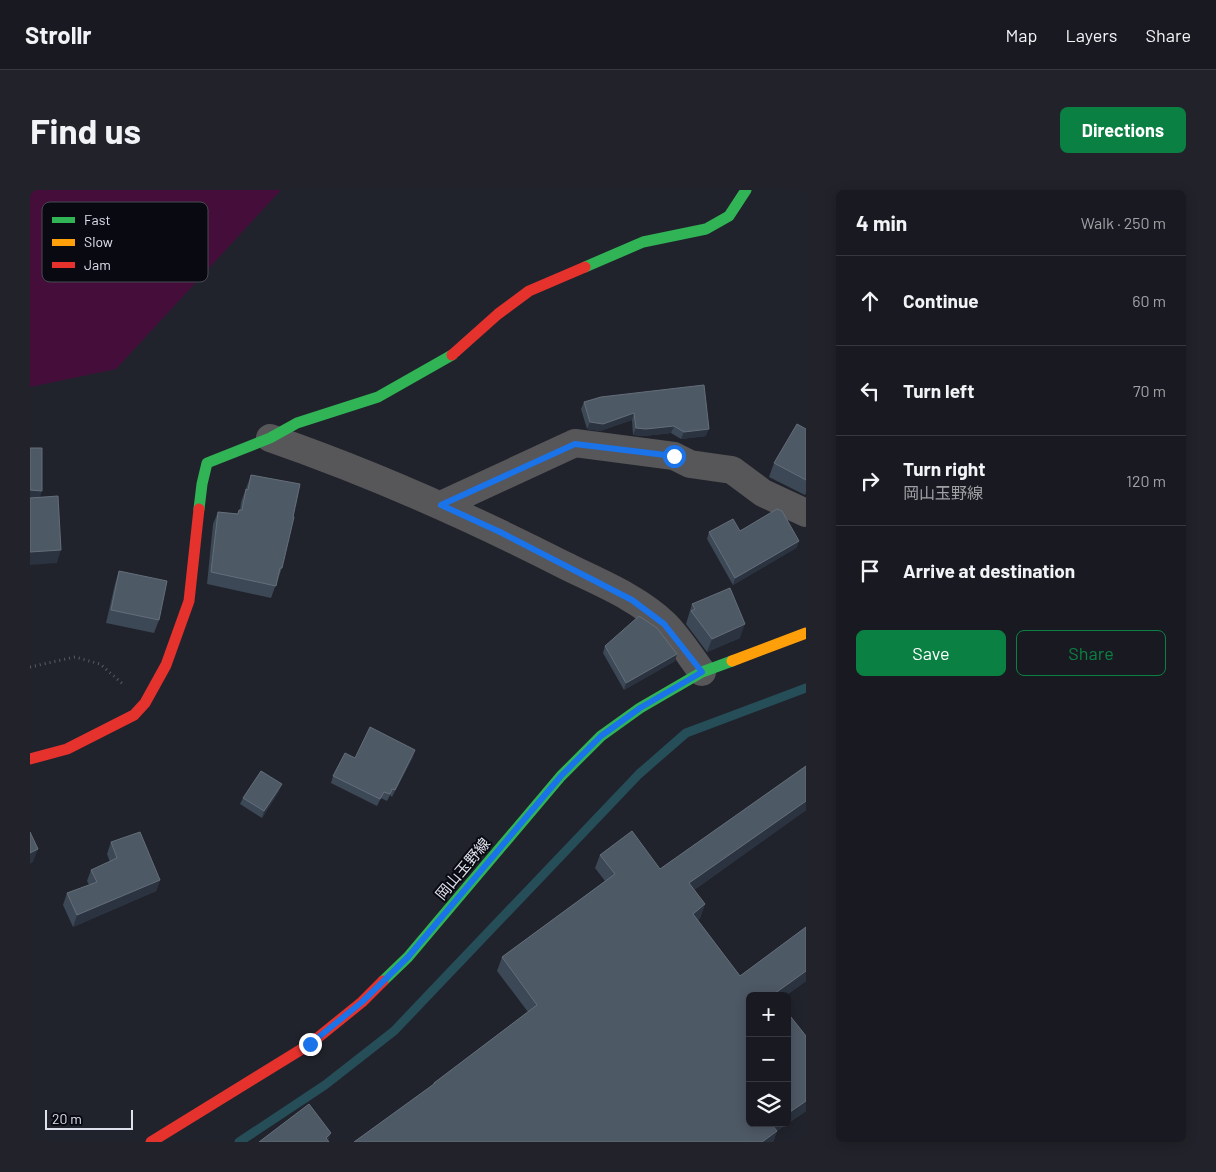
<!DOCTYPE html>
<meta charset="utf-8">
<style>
:root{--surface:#191a21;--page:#22232a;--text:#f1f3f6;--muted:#9fa1a5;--line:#37383f;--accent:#0b8043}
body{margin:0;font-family:Barlow,"Noto Sans JP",sans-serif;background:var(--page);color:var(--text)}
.controls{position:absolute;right:15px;bottom:15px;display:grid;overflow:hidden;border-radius:8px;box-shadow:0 2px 12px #0003}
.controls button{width:45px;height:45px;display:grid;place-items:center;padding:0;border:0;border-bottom:1px solid var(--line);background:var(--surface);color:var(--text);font:25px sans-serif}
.scale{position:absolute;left:15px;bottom:12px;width:88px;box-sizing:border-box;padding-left:5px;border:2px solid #dee0ec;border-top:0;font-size:14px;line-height:18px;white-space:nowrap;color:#dee0ec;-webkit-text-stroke:4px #090a11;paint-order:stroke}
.stop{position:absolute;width:15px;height:15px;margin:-11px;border:4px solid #1a73e8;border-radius:50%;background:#fff}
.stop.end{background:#1a73e8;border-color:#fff;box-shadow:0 1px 5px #0008}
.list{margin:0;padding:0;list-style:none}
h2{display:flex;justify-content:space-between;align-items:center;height:65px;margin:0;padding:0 20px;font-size:21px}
h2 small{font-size:16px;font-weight:400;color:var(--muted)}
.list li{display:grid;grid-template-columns:32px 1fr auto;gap:15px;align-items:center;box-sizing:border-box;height:90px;padding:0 20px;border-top:1px solid var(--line)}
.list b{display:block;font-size:19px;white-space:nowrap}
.list p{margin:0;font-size:16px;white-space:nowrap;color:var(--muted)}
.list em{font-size:16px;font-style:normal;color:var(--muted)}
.actions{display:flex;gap:10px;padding:15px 20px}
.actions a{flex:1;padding:11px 0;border:1px solid var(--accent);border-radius:8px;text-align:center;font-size:18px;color:var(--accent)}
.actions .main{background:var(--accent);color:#fff}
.icon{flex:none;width:28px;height:28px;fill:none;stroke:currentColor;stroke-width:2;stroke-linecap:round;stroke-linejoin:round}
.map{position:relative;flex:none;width:776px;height:952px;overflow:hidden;border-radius:8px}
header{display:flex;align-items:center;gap:30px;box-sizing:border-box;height:70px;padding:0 25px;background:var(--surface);border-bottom:1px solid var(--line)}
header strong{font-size:24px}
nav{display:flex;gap:28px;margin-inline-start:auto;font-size:18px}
.intro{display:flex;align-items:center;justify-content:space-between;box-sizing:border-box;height:120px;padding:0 30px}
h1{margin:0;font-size:35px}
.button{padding:12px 22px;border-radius:8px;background:var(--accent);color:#fff;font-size:18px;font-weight:700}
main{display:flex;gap:30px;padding:0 30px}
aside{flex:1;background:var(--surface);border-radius:8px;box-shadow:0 2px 12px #0003}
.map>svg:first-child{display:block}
</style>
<header>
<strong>Strollr</strong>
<nav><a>Map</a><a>Layers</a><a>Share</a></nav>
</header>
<div class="intro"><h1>Find us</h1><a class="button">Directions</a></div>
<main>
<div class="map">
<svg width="776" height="952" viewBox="0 0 776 952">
<rect width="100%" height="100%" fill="#21232c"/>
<path fill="#450d3a" d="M 0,0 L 251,0 L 86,179 L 0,197 Z"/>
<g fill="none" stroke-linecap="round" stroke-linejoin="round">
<path stroke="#264e59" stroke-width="9" d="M 209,952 L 295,895 L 364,841 L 609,584 L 656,543 L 776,498"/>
<path stroke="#5c5b61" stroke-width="3" stroke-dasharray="1 4" stroke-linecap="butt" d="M 0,477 L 45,467 L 70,474 L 94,495"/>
<path stroke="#57575a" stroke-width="28" d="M 240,248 C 341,283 438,326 534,375 C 568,392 607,407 635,434 C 649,448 660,466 672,482
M 411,315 L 545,253 L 644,266 L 660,274 L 702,280 L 733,303 L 776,323"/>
<path stroke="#30b455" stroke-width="11" d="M 555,77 L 613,52 L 676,39 L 699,26 L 716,0
M 169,319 L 172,294 L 177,273 L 240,248 L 267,233 L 348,207 L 422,165
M 353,791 L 378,767 L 531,586 L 571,546 L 610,518 L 672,482 L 702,471"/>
<path stroke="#ff9f0a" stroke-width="11" d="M 702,471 L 776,443"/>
<path stroke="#e5322d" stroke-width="11" d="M 422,165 L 468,124 L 499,101 L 555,77
M 0,569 L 37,559 L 104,525 L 115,513 L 136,475 L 159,411 L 169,319
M 121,952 L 280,854 L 332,812 L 353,791"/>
</g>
<path fill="#3c4856" d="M 571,207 L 676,246 L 651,249 L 641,243 L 614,246 L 603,245 L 602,230 L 570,241 L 557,239 L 551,219 L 554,212 Z
M 776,239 L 776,303 L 775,305 L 739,287 L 744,273 Z
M 221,285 L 252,378 L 241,408 L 177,394 L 183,334 L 188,322 L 207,324 L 209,320 L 210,320 L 211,312 Z
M 710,341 L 769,351 L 766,358 L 703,395 L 677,349 L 679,342 Z
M 89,381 L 129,430 L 124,443 L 76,433 L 85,394 Z
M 662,414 L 710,448 L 677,462 L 656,434 Z
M 575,456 L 645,471 L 594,500 L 573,463 Z
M 383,567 L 362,607 L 360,605 L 357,611 L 351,608 L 347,616 L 301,593 L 303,586 L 325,568 Z
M 776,576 L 776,620 L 664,700 L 675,714 L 670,728 L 668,730 L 710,786 L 776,737 L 776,791 L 755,806 L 720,806 L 776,921 L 747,941 L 743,952 L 324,952 L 403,895 L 404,893 L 498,822 L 467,781 L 472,767 L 575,691 L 565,678 L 570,665 L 630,679 Z
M 249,601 L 232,628 L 210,614 L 213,608 Z
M 81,652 L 130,690 L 126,701 L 43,737 L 33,715 L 37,703 L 59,695 L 57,691 L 61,680 L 80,672 L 77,664 Z"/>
<path fill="#2a333f" d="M 604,223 L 602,230 L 570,241 L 557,239 L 560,232 Z
M 644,236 L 641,243 L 614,246 L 603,245 L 606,238 Z
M 679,239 L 676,246 L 651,249 L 654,242 Z
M 0,300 L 12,301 L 8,314 L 0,314 Z
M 769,351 L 766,358 L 703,395 L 705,388 Z
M 31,360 L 27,373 L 0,375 L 0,362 Z
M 715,434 L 710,448 L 677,462 L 682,449 Z
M 647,464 L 645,471 L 594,500 L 596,493 Z
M 385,560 L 383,567 L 362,607 L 365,600 Z
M 252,594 L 249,601 L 232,628 L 234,621 Z
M 776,611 L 776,620 L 654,707 L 659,693 Z
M 8,659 L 3,672 L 0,674 L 0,663 Z
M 130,690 L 126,701 L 43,737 L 47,725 Z
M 675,714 L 670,728 L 659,737 L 663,724 Z
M 776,781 L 776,791 L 755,806 L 743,806 L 744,804 Z
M 776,911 L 776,921 L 747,941 L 743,952 L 732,952 L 742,935 L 745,933 L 757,933 L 757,924 Z
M 301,943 L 298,952 L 296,948 Z"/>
<path fill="#4e5966" stroke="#646e7b" d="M 674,195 L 679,239 L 654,242 L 644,236 L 616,239 L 606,238 L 604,223 L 573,234 L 560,232 L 554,212 L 571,207 Z
M 767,234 L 776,239 L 776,290 L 744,273 Z
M 0,258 L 12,258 L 12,301 L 0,300 Z
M 221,285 L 270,294 L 263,327 L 264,327 L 252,378 L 250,378 L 246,396 L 181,382 L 188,322 L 208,324 L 209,320 L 212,320 L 216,299 L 218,300 Z
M 28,306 L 31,360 L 0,362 L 0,308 Z
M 747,319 L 752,321 L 769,351 L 705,388 L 679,342 L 703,329 L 710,341 Z
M 89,381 L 137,391 L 129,430 L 81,420 Z
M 700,398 L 715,434 L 682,449 L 661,421 L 665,419 L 662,414 Z
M 609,426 L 627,438 L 647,464 L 596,493 L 575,456 Z
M 340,537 L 385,560 L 365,600 L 362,599 L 360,604 L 354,602 L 350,609 L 303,586 L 315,563 L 325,568 Z
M 776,576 L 776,611 L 659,693 L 675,714 L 663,724 L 710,786 L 776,737 L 776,781 L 744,804 L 745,806 L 720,806 L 720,933 L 745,933 L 742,935 L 747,941 L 732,952 L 324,952 L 404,894 L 404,893 L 507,815 L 472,767 L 585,684 L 570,665 L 602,641 L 630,679 Z
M 231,581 L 252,594 L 234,621 L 213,608 Z
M 0,642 L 8,659 L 0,663 Z
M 110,642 L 130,690 L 47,725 L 37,703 L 67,692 L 61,680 L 87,668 L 81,652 Z
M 757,822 L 776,846 L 776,911 L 757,924 Z
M 279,914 L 301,943 L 296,948 L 299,952 L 229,952 Z"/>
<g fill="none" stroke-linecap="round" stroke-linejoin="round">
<path stroke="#1a73e8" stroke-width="6" d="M 280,854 L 332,812 L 378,767 L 531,586 L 571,546 L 610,518 L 672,482 L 634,434 L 602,410 L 470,342 L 411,315 L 545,254 L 644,266"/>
</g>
<g text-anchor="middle" stroke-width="4" stroke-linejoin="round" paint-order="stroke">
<g font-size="15" fill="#dee0ec" stroke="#090a11">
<text transform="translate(433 679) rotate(-50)" y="5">岡山玉野線</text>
</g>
</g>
<rect x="12" y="12" width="166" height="80" rx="8" fill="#090a11" stroke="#494a53" stroke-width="1"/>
<rect x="22" y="27" width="23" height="6" fill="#30b455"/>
<rect x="22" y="49" width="23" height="7" fill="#ff9f0a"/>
<rect x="22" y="72" width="23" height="6" fill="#e5322d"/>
<g font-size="14" fill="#dee0ec">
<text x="54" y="35">Fast</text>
<text x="54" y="57">Slow</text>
<text x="54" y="80">Jam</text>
</g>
</svg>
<div class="controls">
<button>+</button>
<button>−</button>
<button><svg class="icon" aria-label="layers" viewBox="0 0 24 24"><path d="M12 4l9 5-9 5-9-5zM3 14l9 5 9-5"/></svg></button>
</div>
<div class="scale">20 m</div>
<div class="stop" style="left:644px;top:266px"></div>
<div class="stop end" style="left:280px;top:854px"></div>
</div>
<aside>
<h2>4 min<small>Walk · 250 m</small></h2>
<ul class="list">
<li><svg class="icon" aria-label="ahead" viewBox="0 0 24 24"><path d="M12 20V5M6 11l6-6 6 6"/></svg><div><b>Continue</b></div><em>60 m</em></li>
<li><svg class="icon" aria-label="left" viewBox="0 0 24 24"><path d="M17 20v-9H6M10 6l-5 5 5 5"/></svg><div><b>Turn left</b></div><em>70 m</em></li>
<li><svg class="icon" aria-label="right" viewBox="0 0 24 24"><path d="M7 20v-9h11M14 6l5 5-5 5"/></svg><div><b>Turn right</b><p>岡山玉野線</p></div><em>120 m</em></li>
<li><svg class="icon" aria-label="arrive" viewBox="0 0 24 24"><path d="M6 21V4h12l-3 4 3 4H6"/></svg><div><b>Arrive at destination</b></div></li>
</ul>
<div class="actions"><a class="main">Save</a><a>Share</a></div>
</aside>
</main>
